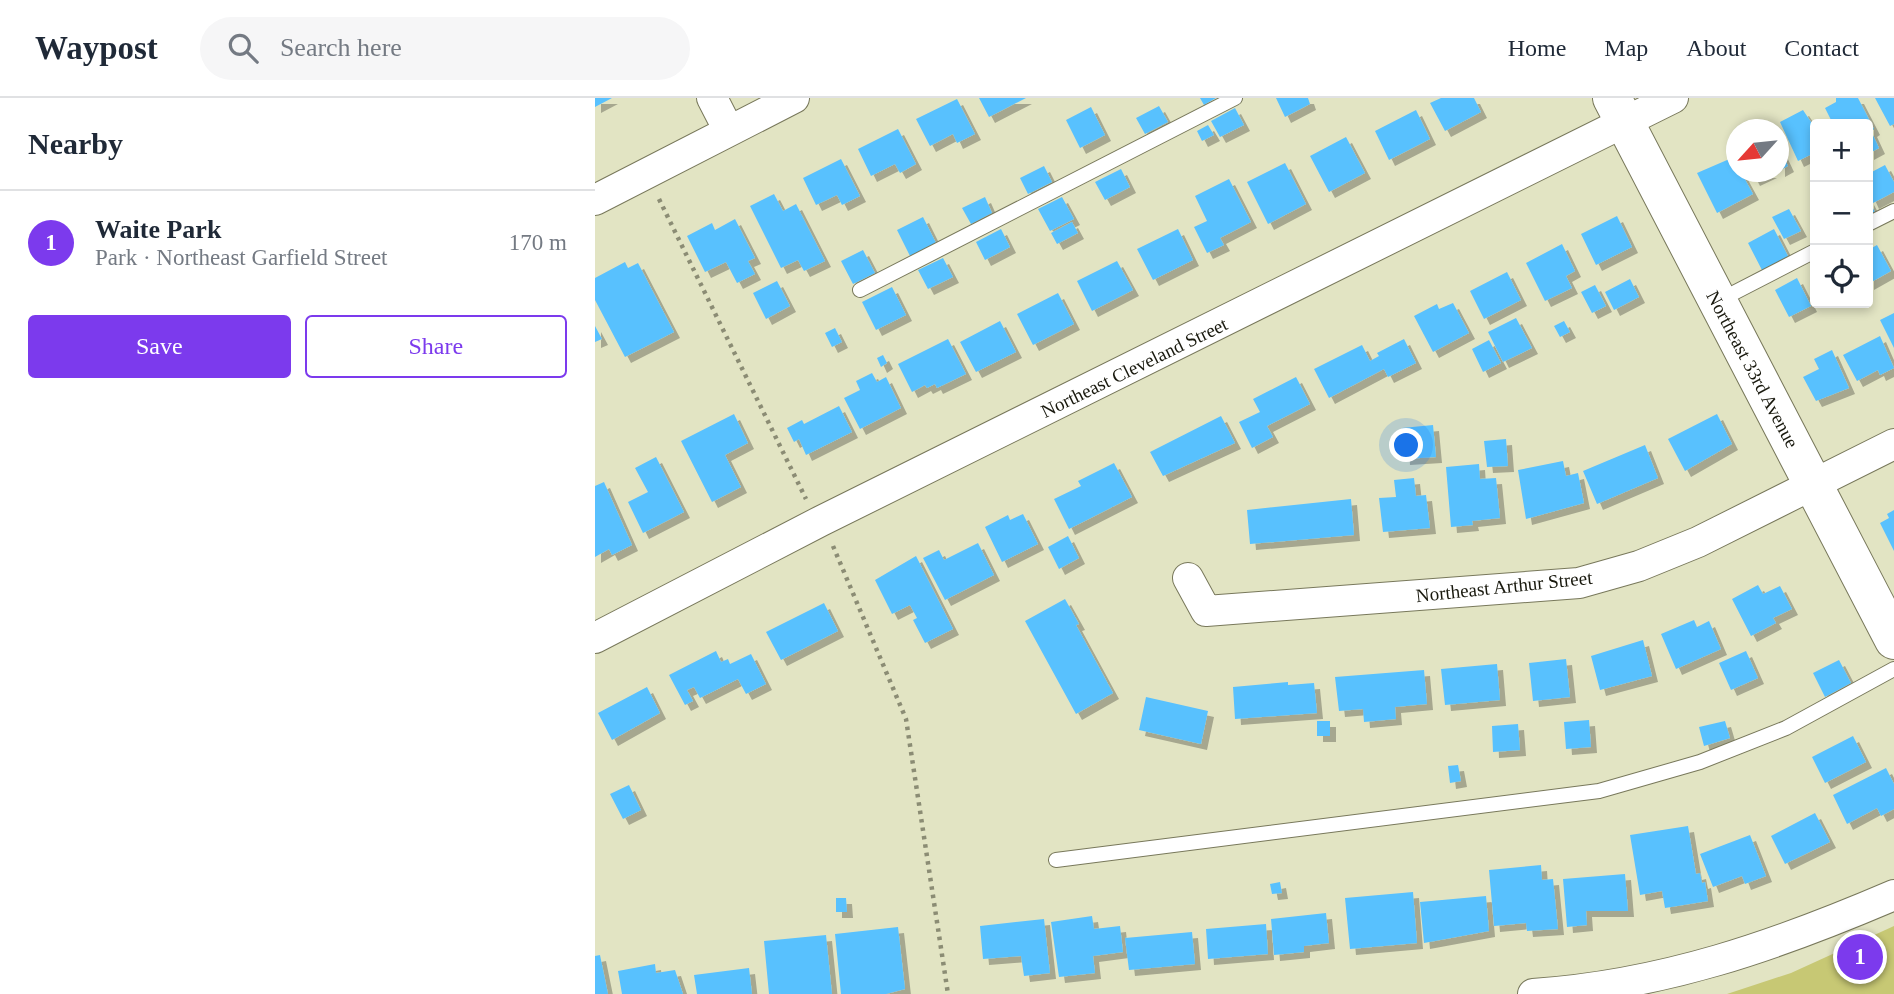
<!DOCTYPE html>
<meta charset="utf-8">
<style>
:root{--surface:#fff;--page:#f6f6f7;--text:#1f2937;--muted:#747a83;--line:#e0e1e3;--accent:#7c3aed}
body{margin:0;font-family:Georgia,serif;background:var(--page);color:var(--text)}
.controls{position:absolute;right:21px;top:21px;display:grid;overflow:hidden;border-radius:7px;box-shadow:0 4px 10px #0003}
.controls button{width:63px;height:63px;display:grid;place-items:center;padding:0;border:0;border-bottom:2px solid var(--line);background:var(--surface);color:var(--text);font:35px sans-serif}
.compass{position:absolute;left:1131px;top:21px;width:63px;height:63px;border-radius:50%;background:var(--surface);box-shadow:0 4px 10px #0003;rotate:243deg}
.you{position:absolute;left:812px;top:348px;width:24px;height:24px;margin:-18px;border:5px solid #fff;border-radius:50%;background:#1a73e8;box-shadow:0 0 0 10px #1a73e833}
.badge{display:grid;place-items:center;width:46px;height:46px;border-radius:50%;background:var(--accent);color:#fff;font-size:23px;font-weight:700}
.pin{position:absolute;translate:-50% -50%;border:4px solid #fff;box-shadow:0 2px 7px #0006}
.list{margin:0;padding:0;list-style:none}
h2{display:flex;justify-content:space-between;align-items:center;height:91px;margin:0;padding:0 28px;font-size:30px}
h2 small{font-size:23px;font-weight:400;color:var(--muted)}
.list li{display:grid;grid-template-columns:46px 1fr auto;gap:21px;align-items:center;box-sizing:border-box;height:105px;padding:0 28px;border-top:2px solid var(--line)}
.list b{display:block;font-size:26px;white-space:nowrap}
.list p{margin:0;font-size:23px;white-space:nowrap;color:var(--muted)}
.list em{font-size:23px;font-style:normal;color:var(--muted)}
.actions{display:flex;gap:14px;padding:21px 28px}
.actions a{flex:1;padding:16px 0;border:2px solid var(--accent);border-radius:7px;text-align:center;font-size:24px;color:var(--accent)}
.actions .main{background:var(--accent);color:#fff}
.icon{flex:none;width:38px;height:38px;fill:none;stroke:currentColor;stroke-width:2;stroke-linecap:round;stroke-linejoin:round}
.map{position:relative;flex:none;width:1299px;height:896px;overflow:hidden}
header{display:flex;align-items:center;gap:42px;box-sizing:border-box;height:98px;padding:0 35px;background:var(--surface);border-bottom:2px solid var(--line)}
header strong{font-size:33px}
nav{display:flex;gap:38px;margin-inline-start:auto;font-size:24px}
.search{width:490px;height:63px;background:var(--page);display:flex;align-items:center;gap:18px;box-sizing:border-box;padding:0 24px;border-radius:38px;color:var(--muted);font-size:26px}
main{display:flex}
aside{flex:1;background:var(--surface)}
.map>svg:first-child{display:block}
</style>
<header>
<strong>Waypost</strong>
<div class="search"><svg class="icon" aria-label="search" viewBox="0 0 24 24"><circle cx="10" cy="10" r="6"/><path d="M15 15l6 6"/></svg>Search here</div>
<nav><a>Home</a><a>Map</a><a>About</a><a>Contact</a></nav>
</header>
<main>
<aside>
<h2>Nearby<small></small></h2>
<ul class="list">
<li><span class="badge">1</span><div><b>Waite Park</b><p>Park · Northeast Garfield Street</p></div><em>170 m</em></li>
</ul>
<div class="actions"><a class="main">Save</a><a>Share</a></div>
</aside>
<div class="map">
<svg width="1299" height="896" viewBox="0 0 1299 896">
<defs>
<filter id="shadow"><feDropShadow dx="6" dy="6" stdDeviation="0" flood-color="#0004"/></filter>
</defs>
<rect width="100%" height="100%" fill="#e2e4c3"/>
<path fill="#c7c874" d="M 1299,828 L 1299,896 L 1132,896 L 1196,875 Z"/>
<path fill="#59c1fe" filter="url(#shadow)" d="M 0,0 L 17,0 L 0,9 Z
M 384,0 L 431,0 L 394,19 Z
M 605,0 L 621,0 L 609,7 Z
M 681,0 L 713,0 L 715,6 L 690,19 Z
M 846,0 L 879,0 L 886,14 L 850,33 L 835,5 Z
M 1241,0 L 1263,0 L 1279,31 L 1276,33 L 1284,50 L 1273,56 L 1273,26 L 1238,26 L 1230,10 L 1241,4 Z
M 1280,0 L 1299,0 L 1299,26 L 1295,28 Z
M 362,1 L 380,36 L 362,45 L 358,36 L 335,48 L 321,21 Z
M 564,8 L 573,24 L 550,36 L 541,20 Z
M 496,9 L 510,37 L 485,50 L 471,22 Z
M 640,10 L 649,27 L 625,39 L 616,23 Z
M 821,12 L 835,41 L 794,62 L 780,33 Z
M 1208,12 L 1220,30 L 1218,64 L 1215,57 L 1203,63 L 1185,24 Z
M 613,27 L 619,37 L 607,43 L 602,33 Z
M 303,31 L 321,66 L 305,75 L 300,66 L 276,78 L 263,51 Z
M 751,39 L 770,75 L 734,94 L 715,58 Z
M 1184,49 L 1193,68 L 1184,73 Z
M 1139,59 L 1142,74 L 1146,74 L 1158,96 L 1122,115 L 1102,75 Z
M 246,61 L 265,98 L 247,107 L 242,97 L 221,107 L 208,80 Z
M 690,65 L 711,106 L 673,126 L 652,84 Z
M 1290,67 L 1299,84 L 1299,94 L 1278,105 L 1273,94 L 1273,76 Z
M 449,68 L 457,84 L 433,96 L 425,80 Z
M 526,71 L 535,89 L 510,102 L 500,84 Z
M 1155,74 L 1176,74 L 1159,82 Z
M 634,81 L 656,124 L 625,140 L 629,147 L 612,155 L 599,129 L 612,123 L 600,98 Z
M 179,96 L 188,113 L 201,106 L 230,163 L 209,173 L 203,162 L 186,170 L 155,108 Z
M 390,99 L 397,115 L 376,126 L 367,110 Z
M 467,99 L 479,121 L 455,133 L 443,111 Z
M 1273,101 L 1281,116 L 1273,120 Z
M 1194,111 L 1206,133 L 1189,141 L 1177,119 Z
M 1022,118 L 1037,149 L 1001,167 L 986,136 Z
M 328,119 L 341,145 L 315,158 L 302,132 Z
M 140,121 L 160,160 L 153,163 L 160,176 L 142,185 L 131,164 L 110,174 L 92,138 L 117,125 L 120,132 Z
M 477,124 L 483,135 L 462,146 L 456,135 Z
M 406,131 L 415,149 L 390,162 L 381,144 Z
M 583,131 L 598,162 L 558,182 L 542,151 Z
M 1179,131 L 1194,160 L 1168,174 L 1153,145 Z
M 967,146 L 980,173 L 971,178 L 977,190 L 950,203 L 931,165 Z
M 1282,147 L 1296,173 L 1273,186 L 1273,152 Z
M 268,152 L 280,175 L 258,186 L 246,163 Z
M 348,160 L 358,179 L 333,191 L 323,172 Z
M 522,163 L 538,192 L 497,213 L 482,183 Z
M 30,164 L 33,170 L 43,165 L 79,234 L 30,259 L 0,202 L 0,180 Z
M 912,174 L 926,202 L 889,221 L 875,193 Z
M 1202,180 L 1216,208 L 1194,219 L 1180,192 Z
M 1035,181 L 1044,199 L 1019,212 L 1010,194 Z
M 182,183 L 195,208 L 171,221 L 158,195 Z
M 1000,187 L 1011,208 L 997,215 L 986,194 Z
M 297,189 L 311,217 L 281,232 L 267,204 Z
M 463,195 L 479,226 L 438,247 L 422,216 Z
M 858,205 L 874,235 L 838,254 L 819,218 L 842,206 L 844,211 Z
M 1299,215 L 1299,250 L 1285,222 Z
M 921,220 L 937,250 L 908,264 L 893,234 Z
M 405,223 L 421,254 L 381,274 L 365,244 Z
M 969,223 L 975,234 L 965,239 L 959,228 Z
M 0,228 L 7,241 L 0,244 Z
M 240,230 L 247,244 L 237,249 L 230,235 Z
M 1285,238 L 1299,270 L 1285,277 L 1283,272 L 1262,283 L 1248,257 Z
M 353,241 L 371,276 L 342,290 L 340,286 L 332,290 L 330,287 L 317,294 L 303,266 Z
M 809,241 L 821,265 L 793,279 L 789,271 L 734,300 L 719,271 L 767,247 L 775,263 L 784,258 L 782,255 Z
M 894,242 L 906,265 L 888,274 L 877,251 Z
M 1237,252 L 1254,290 L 1221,303 L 1208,279 L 1224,271 L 1219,261 Z
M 288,257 L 292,265 L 286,269 L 282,260 Z
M 277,275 L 282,284 L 291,279 L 306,310 L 265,331 L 249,300 L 265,292 L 261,283 Z
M 701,279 L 715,306 L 672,328 L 678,339 L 657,350 L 644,324 L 665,314 L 658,301 Z
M 244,308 L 257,334 L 211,357 L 204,341 L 199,344 L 192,330 L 207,322 L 209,326 Z
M 139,316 L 153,345 L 130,357 L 146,389 L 117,404 L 86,343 Z
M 1122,316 L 1137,346 L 1090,373 L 1073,341 Z
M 626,318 L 640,345 L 568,378 L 555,354 Z
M 838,327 L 841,359 L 809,361 L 807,330 Z
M 911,341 L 913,368 L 892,369 L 889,343 Z
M 1050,347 L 1063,380 L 1002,406 L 988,373 Z
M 61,359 L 89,414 L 48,435 L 33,404 L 53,394 L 40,370 Z
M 968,363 L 971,378 L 983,375 L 989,405 L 931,421 L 923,372 Z
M 519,365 L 537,399 L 474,431 L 459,401 L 486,388 L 483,383 Z
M 884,366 L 885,381 L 901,380 L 905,420 L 877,423 L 878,427 L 856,429 L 851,369 Z
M 819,380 L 821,398 L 831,397 L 835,430 L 788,434 L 784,400 L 801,399 L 799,382 Z
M 9,384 L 37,447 L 17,457 L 14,451 L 0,459 L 0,388 Z
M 756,401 L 759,437 L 655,446 L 652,412 Z
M 1299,412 L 1299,453 L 1285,425 L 1294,420 L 1292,416 Z
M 428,416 L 443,446 L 407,464 L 390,429 L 413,417 L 415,422 Z
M 473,438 L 484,460 L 464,471 L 453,449 Z
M 383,445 L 399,477 L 350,502 L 328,460 L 344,452 L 349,462 Z
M 321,458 L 358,531 L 330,545 L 318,522 L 322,520 L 315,507 L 297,516 L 280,482 Z
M 1163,487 L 1168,496 L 1185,488 L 1197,511 L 1178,520 L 1181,525 L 1156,538 L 1137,501 Z
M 470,501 L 484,526 L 481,527 L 518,595 L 481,616 L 430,523 Z
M 229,505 L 243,533 L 186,562 L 171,534 Z
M 1099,522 L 1102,529 L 1114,523 L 1126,551 L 1081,571 L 1066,536 Z
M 1048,542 L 1057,578 L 1005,592 L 996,558 Z
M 121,553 L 126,564 L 133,561 L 135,566 L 156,556 L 171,586 L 151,596 L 143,581 L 105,600 L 99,589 L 92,592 L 98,603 L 90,607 L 74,577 Z
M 1151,553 L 1163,580 L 1136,592 L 1124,565 Z
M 971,561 L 975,599 L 938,603 L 934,565 Z
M 1244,562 L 1256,585 L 1230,599 L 1218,575 Z
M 902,566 L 905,602 L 850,607 L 846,571 Z
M 829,572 L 832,606 L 800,609 L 801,621 L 769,624 L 768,611 L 744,613 L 740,579 Z
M 693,584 L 693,587 L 719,585 L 722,615 L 640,621 L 638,589 Z
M 52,589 L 65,615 L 17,642 L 3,615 Z
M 551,599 L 613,613 L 606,646 L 544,632 Z
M 994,622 L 996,649 L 971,651 L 969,624 Z
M 722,623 L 735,623 L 735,638 L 722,638 Z
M 1130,623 L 1135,640 L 1109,648 L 1104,629 Z
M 923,626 L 925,652 L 898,654 L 897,628 Z
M 1258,638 L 1271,664 L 1230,685 L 1217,659 Z
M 863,667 L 866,683 L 855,685 L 853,668 Z
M 1291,670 L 1299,686 L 1299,711 L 1286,718 L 1282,710 L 1252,726 L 1238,697 Z
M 34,687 L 46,712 L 28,721 L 15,696 Z
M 1220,715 L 1235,744 L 1190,766 L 1176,738 Z
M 1093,728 L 1101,776 L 1105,775 L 1107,785 L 1110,784 L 1113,803 L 1070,810 L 1067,793 L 1045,797 L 1035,737 Z
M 1155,737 L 1171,778 L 1150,786 L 1147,778 L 1118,789 L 1105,756 Z
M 946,767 L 947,782 L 958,781 L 963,831 L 932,833 L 931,825 L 899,828 L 894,772 Z
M 1030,776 L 1033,813 L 991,813 L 992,827 L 972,829 L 968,781 Z
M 685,784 L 687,795 L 677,796 L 675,786 Z
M 818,794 L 822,845 L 755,851 L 750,800 Z
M 891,798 L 894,833 L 829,845 L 825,804 Z
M 241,800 L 251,800 L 252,814 L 241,814 Z
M 731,815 L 734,845 L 709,848 L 709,854 L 679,857 L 676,821 Z
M 497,818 L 499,831 L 525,828 L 528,854 L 498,858 L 500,875 L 464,879 L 456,824 Z
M 449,821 L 455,875 L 429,878 L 426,858 L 388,861 L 385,828 Z
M 671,826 L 673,856 L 613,861 L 611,831 Z
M 303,829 L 310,891 L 291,896 L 246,896 L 240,836 Z
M 597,834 L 600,866 L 534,872 L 530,840 Z
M 231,837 L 237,896 L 174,896 L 169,843 Z
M 5,857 L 13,896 L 0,896 L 0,858 Z
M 60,866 L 61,875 L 80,872 L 88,896 L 27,896 L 23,873 Z
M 154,870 L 157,896 L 102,896 L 99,877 Z"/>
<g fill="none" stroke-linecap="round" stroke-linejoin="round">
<g stroke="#78785b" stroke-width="16">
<path id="lane" d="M 1273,126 L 1299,113
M 265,192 L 640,0
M 1125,202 L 1220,153
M 461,762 L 1004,693 L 1105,664 L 1191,630 L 1299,571"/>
</g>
<g stroke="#78785b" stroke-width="32">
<path id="street" d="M 117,0 L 134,33
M 0,102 L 199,0
M 593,480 L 611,513 L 984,485 L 1044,468 L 1103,444 L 1299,346
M 0,540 L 226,423 L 1078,0
M 938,896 C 1068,887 1180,848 1299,797"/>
</g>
<g stroke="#78785b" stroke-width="40">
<path id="secondary" d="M 1017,0 L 1299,542"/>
</g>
<path stroke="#8b8c74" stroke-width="4.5" stroke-dasharray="3.5 5" stroke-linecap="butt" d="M 64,101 L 211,401
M 238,448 L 311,621 L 353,896"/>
<use href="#lane" stroke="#fff" stroke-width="14"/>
<use href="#street" stroke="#fff" stroke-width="30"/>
<use href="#secondary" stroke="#fff" stroke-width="38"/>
</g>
<g text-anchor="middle" stroke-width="6" stroke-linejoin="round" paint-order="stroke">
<g font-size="19" fill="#19190e" stroke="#fff">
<text transform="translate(539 269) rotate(-26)" y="7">Northeast Cleveland Street</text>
<text transform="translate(1158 271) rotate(62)" y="7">Northeast 33rd Avenue</text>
<text transform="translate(909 488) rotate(-6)" y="7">Northeast Arthur Street</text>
</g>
</g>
</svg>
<div class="controls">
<button>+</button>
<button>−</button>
<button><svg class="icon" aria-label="locate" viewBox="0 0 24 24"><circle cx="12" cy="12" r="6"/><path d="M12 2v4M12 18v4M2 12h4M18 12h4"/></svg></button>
</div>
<svg class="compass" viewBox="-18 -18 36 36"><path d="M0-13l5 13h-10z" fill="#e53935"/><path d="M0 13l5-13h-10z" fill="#747a83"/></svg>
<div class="you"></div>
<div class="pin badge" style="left:1265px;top:859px">1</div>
</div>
</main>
